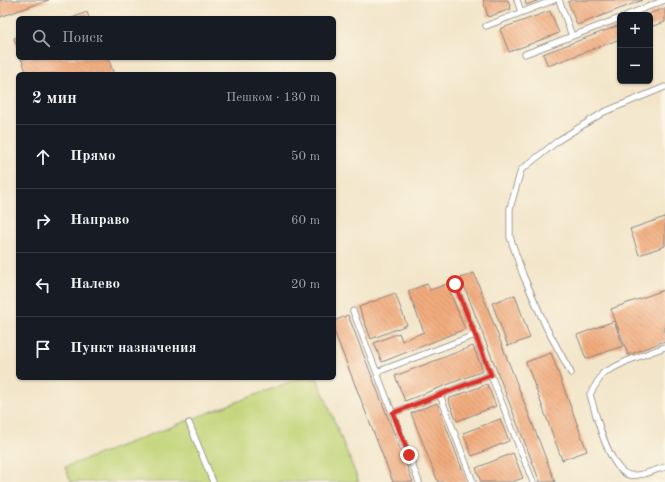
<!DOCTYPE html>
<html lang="ru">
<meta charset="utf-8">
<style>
:root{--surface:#171b24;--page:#242831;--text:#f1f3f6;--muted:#9ea1a6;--line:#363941}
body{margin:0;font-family:"Old Standard TT",serif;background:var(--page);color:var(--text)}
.controls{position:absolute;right:12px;top:12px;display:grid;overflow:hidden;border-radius:6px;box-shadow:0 1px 3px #0004}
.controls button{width:36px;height:36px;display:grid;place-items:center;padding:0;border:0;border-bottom:1px solid var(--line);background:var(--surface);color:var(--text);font:20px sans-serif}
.stop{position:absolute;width:12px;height:12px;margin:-9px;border:3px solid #d93025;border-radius:50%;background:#fff}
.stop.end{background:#d93025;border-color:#fff;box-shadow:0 1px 4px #0008}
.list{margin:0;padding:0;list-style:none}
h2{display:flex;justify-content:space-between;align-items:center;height:52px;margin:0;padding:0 16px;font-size:17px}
h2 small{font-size:13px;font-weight:400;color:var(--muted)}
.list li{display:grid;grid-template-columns:26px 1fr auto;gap:12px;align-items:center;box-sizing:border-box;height:64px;padding:0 16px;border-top:1px solid var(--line)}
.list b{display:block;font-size:15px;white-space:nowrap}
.list em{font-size:13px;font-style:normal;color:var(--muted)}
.icon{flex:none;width:22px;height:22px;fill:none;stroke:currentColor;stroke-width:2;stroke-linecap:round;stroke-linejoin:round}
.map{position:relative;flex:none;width:665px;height:482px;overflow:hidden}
.search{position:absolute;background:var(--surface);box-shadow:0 1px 3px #0004;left:16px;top:16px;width:320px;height:44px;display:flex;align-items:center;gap:10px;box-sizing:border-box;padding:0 14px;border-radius:6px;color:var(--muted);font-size:15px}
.panel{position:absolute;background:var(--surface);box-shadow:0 1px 3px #0004;left:16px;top:72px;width:320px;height:308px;border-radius:6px}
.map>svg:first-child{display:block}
</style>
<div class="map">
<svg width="665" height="482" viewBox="0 0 665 482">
<defs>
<pattern id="building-back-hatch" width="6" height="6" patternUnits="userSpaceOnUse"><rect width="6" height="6" fill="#f1ab7d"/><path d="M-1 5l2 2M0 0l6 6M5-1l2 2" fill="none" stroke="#ce936d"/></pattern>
</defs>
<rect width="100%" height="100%" fill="#fcf5e5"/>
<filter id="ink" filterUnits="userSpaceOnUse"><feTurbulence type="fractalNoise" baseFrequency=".025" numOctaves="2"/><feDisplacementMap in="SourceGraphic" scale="8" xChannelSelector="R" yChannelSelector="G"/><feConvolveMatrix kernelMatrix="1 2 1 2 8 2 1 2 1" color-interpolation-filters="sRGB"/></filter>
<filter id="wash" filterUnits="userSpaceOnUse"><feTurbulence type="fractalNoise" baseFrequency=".012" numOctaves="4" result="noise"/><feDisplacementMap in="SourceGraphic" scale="16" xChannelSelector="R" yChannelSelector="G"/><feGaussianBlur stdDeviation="0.9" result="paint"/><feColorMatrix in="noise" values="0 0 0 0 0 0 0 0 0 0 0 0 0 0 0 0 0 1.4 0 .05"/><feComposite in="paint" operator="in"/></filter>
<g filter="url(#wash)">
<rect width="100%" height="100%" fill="#f2e5c9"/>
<path fill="#c1d478" stroke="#727b5a" d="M 300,378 L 317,378 L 359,482 L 71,482 L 65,467 Z"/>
<g id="blocks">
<path fill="url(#building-back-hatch)" d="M 0,0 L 49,0 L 0,17 Z
M 483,0 L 508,0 L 511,9 L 488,17 Z
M 525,0 L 539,0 L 526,5 Z
M 572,0 L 643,0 L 577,25 L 568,2 Z
M 665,8 L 665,22 L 650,27 L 650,15 L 646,15 Z
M 550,11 L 559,33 L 509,52 L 500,29 Z
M 87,12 L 89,18 L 72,18 Z
M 620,25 L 620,39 L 548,66 L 543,54 Z
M 18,37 L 18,49 L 14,38 Z
M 21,58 L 108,58 L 114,74 L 27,74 Z
M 665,217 L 665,246 L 639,255 L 630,229 Z
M 474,273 L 555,482 L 540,482 L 461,278 Z
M 427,284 L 430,290 L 447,284 L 465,329 L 382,362 L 374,343 L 399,333 L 402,341 L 424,332 L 408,291 Z
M 664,290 L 665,293 L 665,341 L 628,355 L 611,309 Z
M 395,293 L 407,325 L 371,339 L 359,307 Z
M 515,295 L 530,338 L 508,346 L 492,303 Z
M 348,315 L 413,482 L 393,482 L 334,331 L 334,321 Z
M 614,321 L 623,346 L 586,359 L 577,335 Z
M 473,346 L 483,371 L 405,401 L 395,376 Z
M 551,353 L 587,451 L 562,460 L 526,362 Z
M 487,384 L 496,406 L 457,421 L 448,399 Z
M 437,403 L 467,482 L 438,482 L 411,413 Z
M 500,419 L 509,441 L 472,456 L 463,433 Z
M 513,453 L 523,478 L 512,482 L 481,482 L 476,468 Z"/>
</g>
</g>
<g filter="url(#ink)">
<use href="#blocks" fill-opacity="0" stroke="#8a8482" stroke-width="1"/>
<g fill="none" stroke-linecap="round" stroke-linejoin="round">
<g stroke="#8a8482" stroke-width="7">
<path id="lane" d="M 517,0 L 521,12
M 559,0 L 572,36
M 627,15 L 665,0
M 486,26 L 554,0
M 525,54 L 620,18
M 455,284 L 533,482
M 353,311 L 419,482
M 665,347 L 627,361 L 603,373 L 590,394 C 595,412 609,470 629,475 C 640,477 655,470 665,467
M 377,372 L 475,335
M 571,373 L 546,327 L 523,275 L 510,237 L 510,208 L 521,170 L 559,140 L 604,112 L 665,87
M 440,395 L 473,482
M 393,413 L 491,375
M 189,423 L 213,482"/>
</g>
<use href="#lane" stroke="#fff" stroke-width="5.5"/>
</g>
</g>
<g fill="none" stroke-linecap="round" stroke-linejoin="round" filter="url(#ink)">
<path stroke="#d93025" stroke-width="5" d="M 409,455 L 393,413 L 491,375 L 455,284"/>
</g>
</svg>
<div class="controls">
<button>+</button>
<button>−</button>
</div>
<div class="stop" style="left:455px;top:284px"></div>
<div class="stop end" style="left:409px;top:455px"></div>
<div class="search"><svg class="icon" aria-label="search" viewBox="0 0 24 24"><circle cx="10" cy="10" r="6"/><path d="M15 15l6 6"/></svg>Поиск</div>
<section class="panel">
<h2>2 мин<small>Пешком · 130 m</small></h2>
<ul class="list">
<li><svg class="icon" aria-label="ahead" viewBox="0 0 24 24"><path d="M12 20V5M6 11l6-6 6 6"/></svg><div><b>Прямо</b></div><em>50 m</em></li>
<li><svg class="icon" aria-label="right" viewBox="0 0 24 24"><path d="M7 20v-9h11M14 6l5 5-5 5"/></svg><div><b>Направо</b></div><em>60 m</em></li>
<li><svg class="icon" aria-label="left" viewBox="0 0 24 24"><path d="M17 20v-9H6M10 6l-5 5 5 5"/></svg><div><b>Налево</b></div><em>20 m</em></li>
<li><svg class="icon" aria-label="arrive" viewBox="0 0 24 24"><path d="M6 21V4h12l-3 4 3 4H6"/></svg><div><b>Пункт назначения</b></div></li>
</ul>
</section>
</div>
